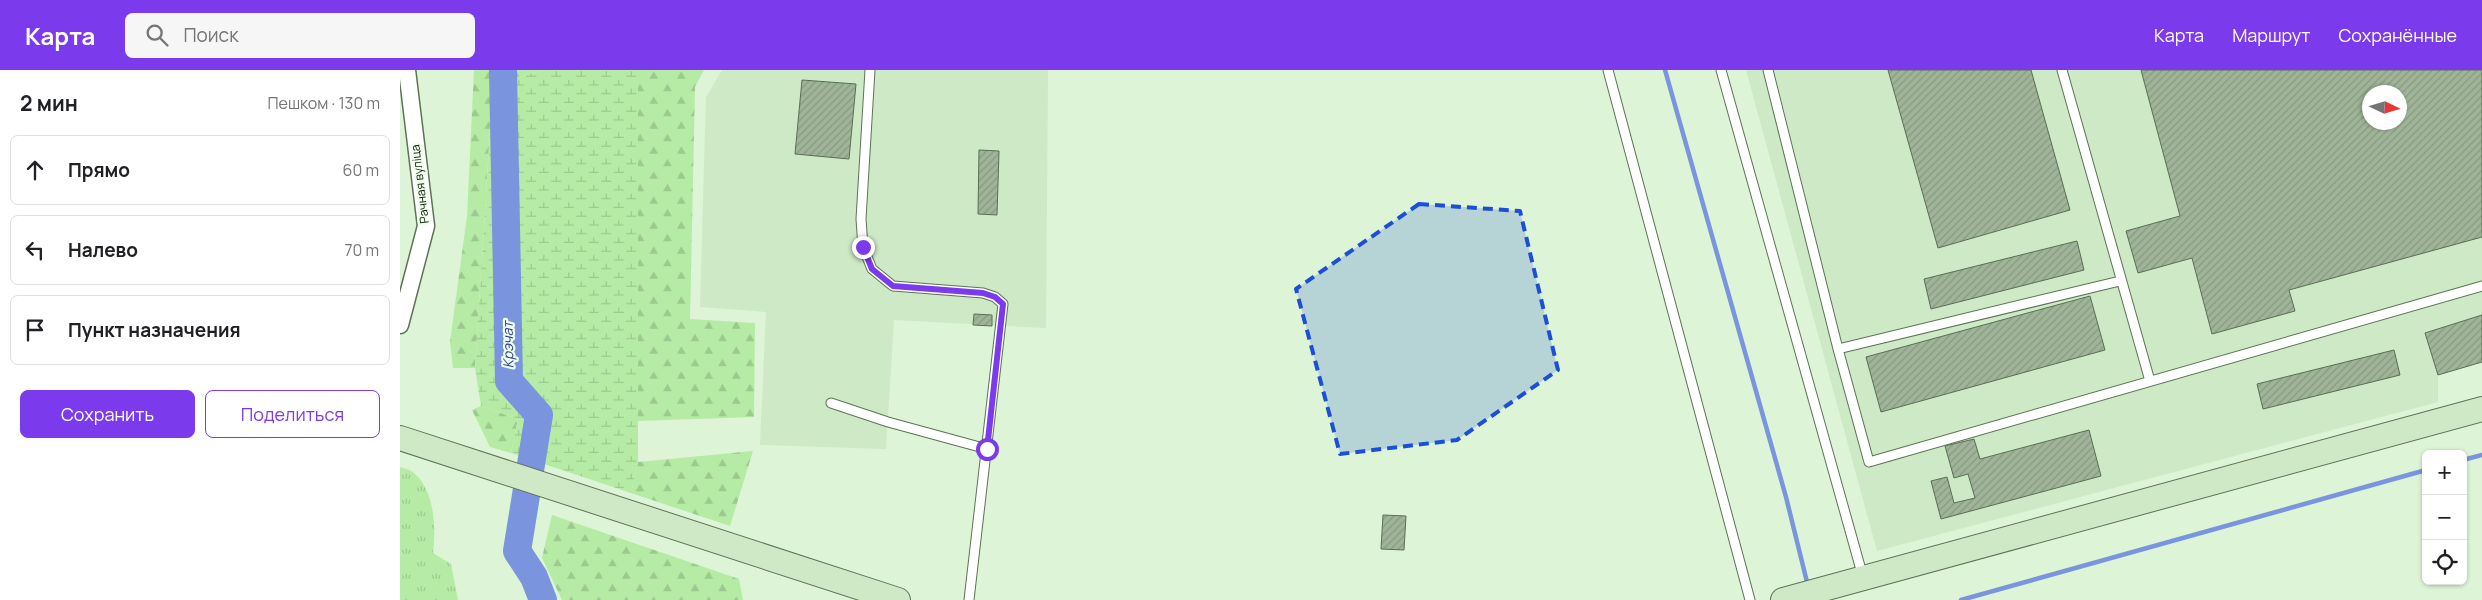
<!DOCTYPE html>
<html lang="ru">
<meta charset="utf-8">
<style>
:root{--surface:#fff;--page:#f6f6f6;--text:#202124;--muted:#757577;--line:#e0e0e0;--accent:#7c3aed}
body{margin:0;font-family:Manrope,sans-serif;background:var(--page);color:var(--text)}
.controls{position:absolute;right:15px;bottom:15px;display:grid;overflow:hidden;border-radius:8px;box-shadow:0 1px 4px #0004}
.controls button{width:45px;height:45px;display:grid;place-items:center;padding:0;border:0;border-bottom:1px solid var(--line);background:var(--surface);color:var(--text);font:25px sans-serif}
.compass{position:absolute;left:1962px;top:15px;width:45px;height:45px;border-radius:50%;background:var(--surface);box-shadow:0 1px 4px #0004;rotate:94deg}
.stop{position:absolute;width:15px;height:15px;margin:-11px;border:4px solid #7c3aed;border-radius:50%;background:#fff}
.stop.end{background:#7c3aed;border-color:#fff;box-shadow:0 1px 5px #0008}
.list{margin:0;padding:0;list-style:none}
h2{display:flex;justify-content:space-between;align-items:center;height:65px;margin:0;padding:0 20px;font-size:21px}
h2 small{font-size:16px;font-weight:400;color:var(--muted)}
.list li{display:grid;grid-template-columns:32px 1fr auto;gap:15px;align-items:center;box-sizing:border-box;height:70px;margin:0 10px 10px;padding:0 10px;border:1px solid var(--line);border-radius:8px}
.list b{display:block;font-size:19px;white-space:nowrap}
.list em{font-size:16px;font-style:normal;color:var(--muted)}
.actions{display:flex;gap:10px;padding:15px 20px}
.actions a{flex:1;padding:11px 0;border:1px solid var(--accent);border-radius:8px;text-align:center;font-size:18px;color:var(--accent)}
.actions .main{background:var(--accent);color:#fff}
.icon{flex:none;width:28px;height:28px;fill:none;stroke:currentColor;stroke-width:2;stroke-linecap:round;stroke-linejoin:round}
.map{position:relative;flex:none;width:2082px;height:530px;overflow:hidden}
header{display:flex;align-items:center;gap:30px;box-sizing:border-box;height:70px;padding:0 25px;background:var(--accent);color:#fff}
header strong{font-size:24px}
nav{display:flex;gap:28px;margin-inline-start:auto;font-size:18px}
.search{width:350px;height:45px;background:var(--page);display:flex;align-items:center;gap:12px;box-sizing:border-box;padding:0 18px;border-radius:8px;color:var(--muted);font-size:19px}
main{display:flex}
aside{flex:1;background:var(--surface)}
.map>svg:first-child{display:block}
</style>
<header>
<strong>Карта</strong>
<div class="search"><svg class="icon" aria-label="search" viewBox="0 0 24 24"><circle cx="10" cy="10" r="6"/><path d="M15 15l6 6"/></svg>Поиск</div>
<nav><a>Карта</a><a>Маршрут</a><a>Сохранённые</a></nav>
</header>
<main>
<aside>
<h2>2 мин<small>Пешком · 130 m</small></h2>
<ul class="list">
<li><svg class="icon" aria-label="ahead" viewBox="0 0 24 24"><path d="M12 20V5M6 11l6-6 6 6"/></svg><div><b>Прямо</b></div><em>60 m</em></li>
<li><svg class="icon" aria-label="left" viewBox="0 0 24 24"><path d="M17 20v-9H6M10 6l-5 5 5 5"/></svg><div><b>Налево</b></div><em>70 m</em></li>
<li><svg class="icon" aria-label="arrive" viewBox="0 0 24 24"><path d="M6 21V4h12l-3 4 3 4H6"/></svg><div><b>Пункт назначения</b></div></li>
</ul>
<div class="actions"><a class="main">Сохранить</a><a>Поделиться</a></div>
</aside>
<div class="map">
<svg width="2082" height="530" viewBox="0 0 2082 530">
<defs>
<pattern id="grass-tufts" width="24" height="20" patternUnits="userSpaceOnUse" patternTransform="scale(1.25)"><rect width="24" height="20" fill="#b6eba5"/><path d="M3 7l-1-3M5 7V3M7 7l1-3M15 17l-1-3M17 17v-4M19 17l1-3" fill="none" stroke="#9cc98d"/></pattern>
<pattern id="forest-firs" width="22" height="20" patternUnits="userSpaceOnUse" patternTransform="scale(1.25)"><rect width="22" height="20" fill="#b6eba5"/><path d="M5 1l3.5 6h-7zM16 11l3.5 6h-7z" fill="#9cc98d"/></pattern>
<pattern id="wetland-marsh" width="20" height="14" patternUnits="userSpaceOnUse" patternTransform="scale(1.25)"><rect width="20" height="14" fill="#b6eba5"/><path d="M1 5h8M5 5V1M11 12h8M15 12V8" fill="none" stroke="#9cc98d"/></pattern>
<pattern id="building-hatch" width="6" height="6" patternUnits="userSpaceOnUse" patternTransform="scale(1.25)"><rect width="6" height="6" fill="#9fb498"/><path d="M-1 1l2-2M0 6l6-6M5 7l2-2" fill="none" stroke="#889a82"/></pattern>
</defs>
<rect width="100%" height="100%" fill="#ddf4d6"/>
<path fill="#cde9c5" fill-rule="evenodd" d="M 322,0 L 648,0 L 646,258 L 494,250 L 486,379 L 360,375 L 366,242 L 300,237 L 306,27 Z
M 1346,0 L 2082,0 L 2082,292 L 2038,305 L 2038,332 L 1477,481 ZM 1970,22 L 2000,22 L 2000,52 L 1970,52 Z"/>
<path fill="url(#grass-tufts)" d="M 0,397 C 4,398 11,400 14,403 C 35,421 36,458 33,483 L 51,494 L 58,530 L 0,530 Z"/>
<path fill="url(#forest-firs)" d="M 74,0 L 144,0 L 93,14 L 75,298 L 53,298 L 50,272 L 67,146 Z
M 238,0 L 304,0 L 295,17 L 290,249 L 355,253 L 354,347 L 238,351 Z
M 81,336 L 118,349 L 111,383 L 90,377 L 72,340 Z
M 353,381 L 330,456 L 231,423 L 238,392 Z
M 152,445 L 339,509 L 343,530 L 162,530 L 142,488 Z"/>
<path fill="url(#wetland-marsh)" d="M 144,0 L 238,0 L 238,392 L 231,423 L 111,383 L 118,349 L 81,336 L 75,298 L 93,14 Z"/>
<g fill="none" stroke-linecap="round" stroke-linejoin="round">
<path stroke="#7a94de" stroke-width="4.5" d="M 1265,0 L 1386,427 L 1407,512
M 2063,390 L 2082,385
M 1561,530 L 2026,400"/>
<path stroke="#7a94de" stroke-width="28" d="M 103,0 L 109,311 L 139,345 L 117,481 L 134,507 L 143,530"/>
</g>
<path fill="url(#building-hatch)" stroke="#5a6e54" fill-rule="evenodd" d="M 1488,0 L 1631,0 L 1670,140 L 1538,178 Z
M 1741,0 L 2082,0 L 2082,167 L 1889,220 L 1895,241 L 1812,264 L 1792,188 L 1738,203 L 1726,161 L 1780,146 ZM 1970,22 L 2000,22 L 2000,52 L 1970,52 Z
M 402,10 L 456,14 L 449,89 L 395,84 Z
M 579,80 L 599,81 L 597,145 L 578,144 Z
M 1677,171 L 1684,200 L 1531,239 L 1524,209 Z
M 1690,226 L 1705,280 L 1481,342 L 1466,287 Z
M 574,244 L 592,245 L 592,256 L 573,255 Z
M 2082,245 L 2082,292 L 2038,305 L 2025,263 Z
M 1994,280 L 2000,305 L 1863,339 L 1857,314 Z
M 1689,360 L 1701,406 L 1541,449 L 1531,411 L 1547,407 L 1554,433 L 1575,428 L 1568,404 L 1554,408 L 1545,376 L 1574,369 L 1580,389 Z
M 983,445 L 1006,446 L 1004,480 L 981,479 Z"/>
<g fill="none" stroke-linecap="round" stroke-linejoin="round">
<g stroke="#5e7258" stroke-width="11">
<path id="lane" d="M 470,0 L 461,149 L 463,177 L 472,199 L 493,216 L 583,223 L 595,227 L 603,234 L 569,530
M 1208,0 L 1350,530
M 1321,0 L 1463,507
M 1368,0 L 1438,279 L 1469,392 L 2082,216
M 1662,0 L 1750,311
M 1438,279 L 1720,211
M 431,333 L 488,352 L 587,379"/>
</g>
<g stroke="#5e7258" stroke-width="19">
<path id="street" d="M 0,255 L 26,156 L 7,0"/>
</g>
<g stroke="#5e7258" stroke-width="26">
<path id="secondary" d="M 0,368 L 498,530
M 1383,530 L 2082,339"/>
</g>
<use href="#lane" stroke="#fff" stroke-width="9"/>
<use href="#street" stroke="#fff" stroke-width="16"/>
<use href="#secondary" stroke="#cfe8c5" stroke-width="24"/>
</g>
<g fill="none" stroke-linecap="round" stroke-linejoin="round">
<path stroke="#7c3aed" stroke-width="6" d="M 463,177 L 472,199 L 493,216 L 583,223 L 595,227 L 603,234 L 587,379"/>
</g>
<path fill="#1d4ed8" fill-opacity="0.2" stroke="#1d4ed8" stroke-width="4" stroke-dasharray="10 6" stroke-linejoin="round" d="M 1019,134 L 1120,141 L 1158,300 L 1057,370 L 940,384 L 896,219 Z"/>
<g text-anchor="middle" stroke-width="4.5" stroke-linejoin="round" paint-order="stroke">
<g font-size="12" fill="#131b10" stroke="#f0feec">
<text transform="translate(20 114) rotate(-97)" y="4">Рачная вуліца</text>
</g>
<g font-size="14" font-style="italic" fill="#293e95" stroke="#f0feec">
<text transform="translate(108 275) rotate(-91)" y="5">Крэчат</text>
</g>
</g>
</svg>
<div class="controls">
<button>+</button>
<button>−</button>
<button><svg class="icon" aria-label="locate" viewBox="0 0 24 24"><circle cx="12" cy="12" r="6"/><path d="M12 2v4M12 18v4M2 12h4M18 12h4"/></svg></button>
</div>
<svg class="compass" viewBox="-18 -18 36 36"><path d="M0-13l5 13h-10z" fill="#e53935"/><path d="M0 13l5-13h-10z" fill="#757577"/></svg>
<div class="stop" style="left:587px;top:379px"></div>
<div class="stop end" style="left:463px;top:177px"></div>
</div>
</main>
